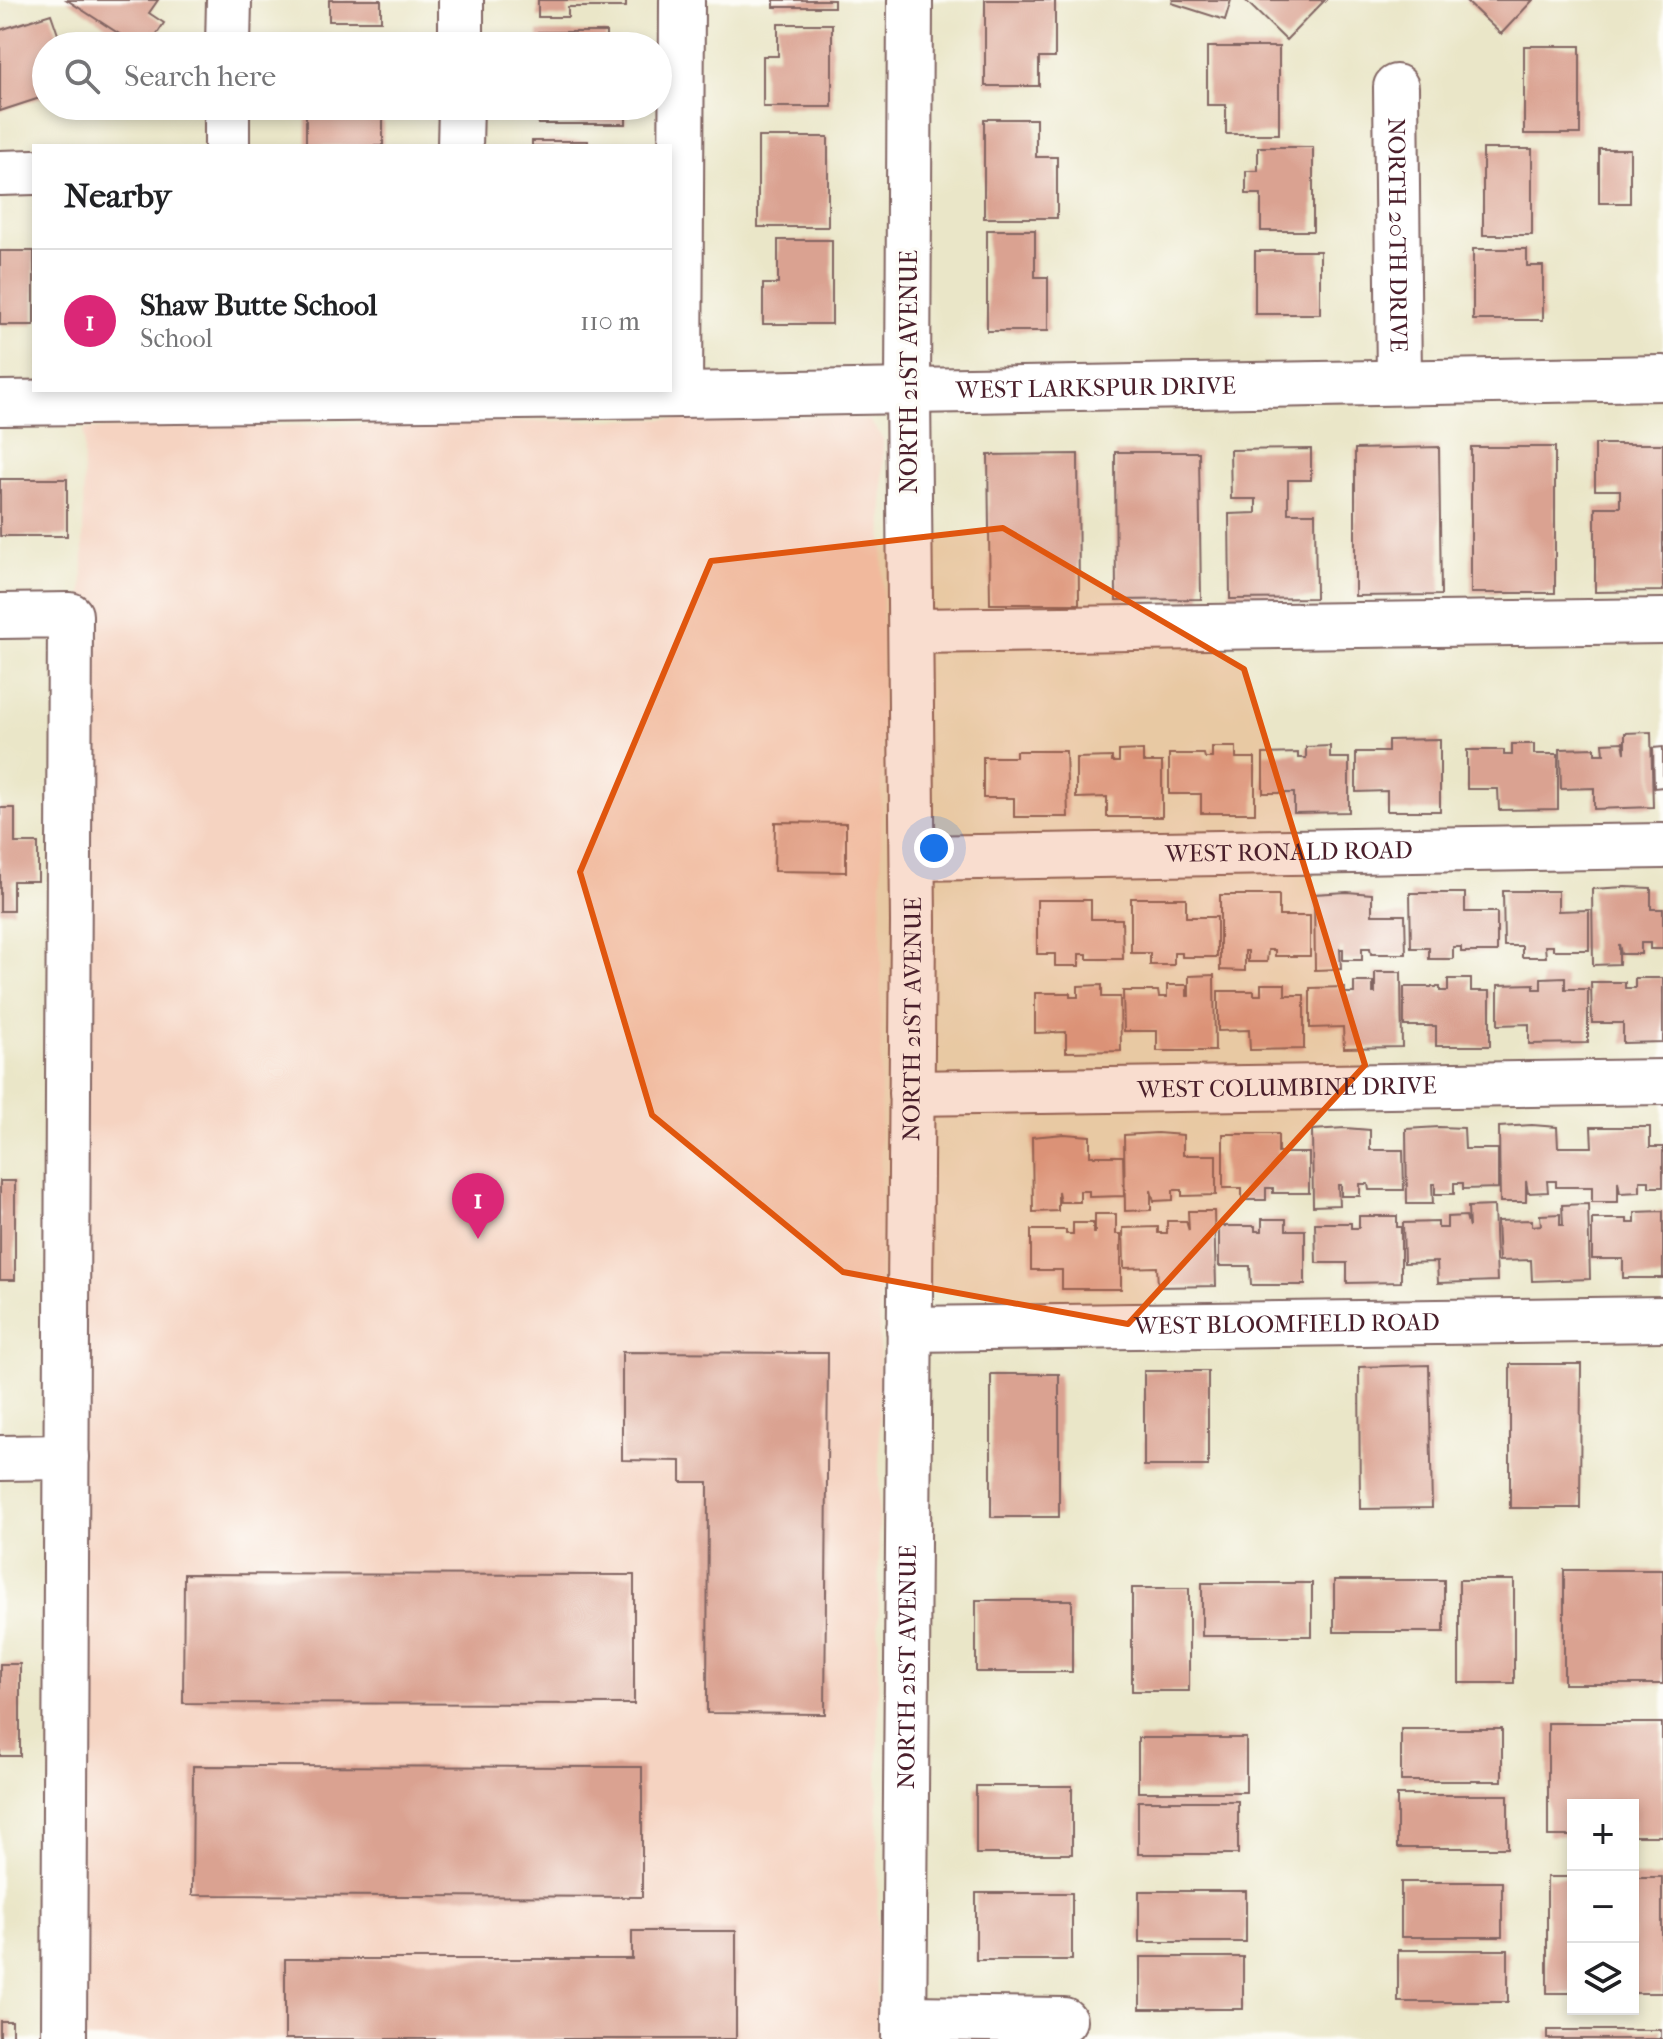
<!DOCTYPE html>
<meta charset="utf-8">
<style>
:root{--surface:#fff;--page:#f2f2f2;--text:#202124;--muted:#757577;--line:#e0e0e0;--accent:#db2777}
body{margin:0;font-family:"IM FELL French Canon",serif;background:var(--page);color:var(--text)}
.controls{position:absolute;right:24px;bottom:24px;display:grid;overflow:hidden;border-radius:0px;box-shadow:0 4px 12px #0003}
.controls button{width:72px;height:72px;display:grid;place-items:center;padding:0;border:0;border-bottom:2px solid var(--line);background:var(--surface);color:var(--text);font:40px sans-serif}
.you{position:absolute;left:934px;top:848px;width:28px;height:28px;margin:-20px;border:6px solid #fff;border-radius:50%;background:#1a73e8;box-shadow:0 0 0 12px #1a73e833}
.badge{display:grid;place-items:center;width:52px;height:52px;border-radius:50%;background:var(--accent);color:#fff;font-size:26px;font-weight:700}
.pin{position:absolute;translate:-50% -66px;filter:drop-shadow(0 2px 4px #0008)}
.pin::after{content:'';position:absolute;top:42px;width:28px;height:24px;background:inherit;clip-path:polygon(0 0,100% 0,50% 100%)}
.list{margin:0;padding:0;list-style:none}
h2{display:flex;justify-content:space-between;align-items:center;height:104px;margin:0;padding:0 32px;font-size:34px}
h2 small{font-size:26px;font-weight:400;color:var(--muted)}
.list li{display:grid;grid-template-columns:52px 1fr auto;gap:24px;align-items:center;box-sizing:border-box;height:144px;padding:0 32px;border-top:2px solid var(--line)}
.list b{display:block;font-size:30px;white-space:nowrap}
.list p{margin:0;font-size:26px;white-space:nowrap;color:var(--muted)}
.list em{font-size:26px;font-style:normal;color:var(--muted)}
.icon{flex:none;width:44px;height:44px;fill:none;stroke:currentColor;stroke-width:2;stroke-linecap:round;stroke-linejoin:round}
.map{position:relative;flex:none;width:1663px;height:2039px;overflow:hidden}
.search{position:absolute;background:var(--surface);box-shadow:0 4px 12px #0003;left:32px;top:32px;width:640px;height:88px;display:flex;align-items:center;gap:20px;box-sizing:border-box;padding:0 28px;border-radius:44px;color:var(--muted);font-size:30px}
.panel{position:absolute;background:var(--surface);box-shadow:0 4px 12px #0003;left:32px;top:144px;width:640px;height:248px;border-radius:0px}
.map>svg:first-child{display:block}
</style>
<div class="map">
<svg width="1663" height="2039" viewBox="0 0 1663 2039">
<rect width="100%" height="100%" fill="#fdfcf7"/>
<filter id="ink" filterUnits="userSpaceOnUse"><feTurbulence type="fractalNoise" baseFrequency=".0125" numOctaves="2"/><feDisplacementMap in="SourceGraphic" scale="16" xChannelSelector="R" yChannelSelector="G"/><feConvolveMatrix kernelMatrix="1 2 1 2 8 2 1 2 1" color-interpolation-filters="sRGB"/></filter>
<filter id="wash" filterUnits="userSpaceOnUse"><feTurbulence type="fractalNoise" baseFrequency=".006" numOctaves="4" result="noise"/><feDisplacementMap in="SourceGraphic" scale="32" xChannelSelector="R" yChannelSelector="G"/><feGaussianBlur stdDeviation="1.8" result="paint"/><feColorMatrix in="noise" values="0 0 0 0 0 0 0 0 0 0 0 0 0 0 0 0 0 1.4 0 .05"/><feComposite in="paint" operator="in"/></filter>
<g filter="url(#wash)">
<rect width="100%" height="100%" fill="#eae6c8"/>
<path fill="#f5d3c1" d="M 840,416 L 870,421 L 883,439 L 877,2039 L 70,2039 L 84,429 Z"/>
<g id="blocks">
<path fill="#daa291" d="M 67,0 L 158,0 L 149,13 L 164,23 L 149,46 L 138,46 Z
M 329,0 L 381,0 L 381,21 L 329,21 Z
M 538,0 L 626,0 L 626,7 L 568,7 L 568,17 L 538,17 Z
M 774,0 L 834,0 L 834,7 L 774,7 Z
M 985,0 L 1055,0 L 1055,58 L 1039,58 L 1039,86 L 985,86 Z
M 1173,0 L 1231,0 L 1225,20 L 1172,3 Z
M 1245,0 L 1325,0 L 1286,40 Z
M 1465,0 L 1533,0 L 1501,34 Z
M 51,14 L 62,46 L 46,46 L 46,96 L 0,111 L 0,30 Z
M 778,24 L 832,24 L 832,107 L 763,107 L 763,56 L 778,56 Z
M 538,32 L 606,32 L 606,46 L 538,46 Z
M 1524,46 L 1580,46 L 1580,134 L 1524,134 Z
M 1207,47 L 1279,47 L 1279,134 L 1226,134 L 1226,105 L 1207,105 Z
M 306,106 L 383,106 L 383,146 L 306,146 Z
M 538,106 L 626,106 L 626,124 L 538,124 Z
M 984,119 L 1036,119 L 1036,157 L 1057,157 L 1057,218 L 984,218 Z
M 758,137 L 828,137 L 828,227 L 758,227 Z
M 532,141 L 588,141 L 588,146 L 532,146 Z
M 1258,147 L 1313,147 L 1313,231 L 1261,231 L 1261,194 L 1246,194 L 1246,171 L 1258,171 Z
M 1483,149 L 1532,149 L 1532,235 L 1483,235 Z
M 1599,149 L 1630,149 L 1630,203 L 1599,203 Z
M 987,230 L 1035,230 L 1035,277 L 1048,277 L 1048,331 L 987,331 Z
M 778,240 L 832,240 L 832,324 L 763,324 L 763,284 L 778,284 Z
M 1473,249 L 1527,249 L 1527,266 L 1543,266 L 1543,320 L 1473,320 Z
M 0,251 L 34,251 L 34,325 L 0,325 Z
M 1255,251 L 1320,251 L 1320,314 L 1255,314 Z
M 1595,444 L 1663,444 L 1663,591 L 1595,592 L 1595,507 L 1620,507 L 1620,490 L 1595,490 Z
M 1439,447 L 1441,595 L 1355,596 L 1355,449 Z
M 1471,447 L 1555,447 L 1555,593 L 1471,593 Z
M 1311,449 L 1311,480 L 1288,480 L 1288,513 L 1315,513 L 1316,598 L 1230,599 L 1229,514 L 1256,513 L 1256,499 L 1231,499 L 1230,450 Z
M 1115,452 L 1199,452 L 1201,599 L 1116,600 Z
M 1078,454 L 1079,604 L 990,604 L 988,455 Z
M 0,479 L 67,479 L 67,536 L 0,536 Z
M 1651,732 L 1653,807 L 1594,809 L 1594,788 L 1561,789 L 1560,749 L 1595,748 L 1595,754 L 1604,754 L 1603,743 L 1623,742 L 1625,753 L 1625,733 Z
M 1440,739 L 1440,811 L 1387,811 L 1387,791 L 1356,792 L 1356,752 L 1388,752 L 1388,740 Z
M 1512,744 L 1534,744 L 1534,754 L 1558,754 L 1558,809 L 1499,810 L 1498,789 L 1467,789 L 1467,750 L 1504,750 L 1504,755 L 1512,755 Z
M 1330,746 L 1330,758 L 1349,758 L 1349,812 L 1294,813 L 1294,793 L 1263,793 L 1263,754 L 1298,753 L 1298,758 L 1306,758 L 1306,747 Z
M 1212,747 L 1236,747 L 1236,758 L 1255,758 L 1255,813 L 1201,813 L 1201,794 L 1169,794 L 1169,754 L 1204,754 L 1205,758 L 1212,758 Z
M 1663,747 L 1663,787 L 1654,788 L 1653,748 Z
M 1143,750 L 1143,762 L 1162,762 L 1162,817 L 1107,817 L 1107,797 L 1076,798 L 1076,758 L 1112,757 L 1112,762 L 1119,762 L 1119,751 Z
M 1016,751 L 1066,751 L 1068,817 L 1014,817 L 1014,798 L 983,798 L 983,757 L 1016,757 Z
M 0,808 L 15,808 L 15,843 L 38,843 L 38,881 L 13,881 L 13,911 L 0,911 Z
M 775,822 L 846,823 L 846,872 L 774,871 Z
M 1625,887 L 1651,888 L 1651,909 L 1663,909 L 1663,949 L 1650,949 L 1650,943 L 1641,943 L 1641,954 L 1621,954 L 1619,944 L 1619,964 L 1593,965 L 1592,889 Z
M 1503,891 L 1558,891 L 1558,911 L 1589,910 L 1589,950 L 1553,950 L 1553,946 L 1545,946 L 1546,957 L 1522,957 L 1522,946 L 1504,946 Z
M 1347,892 L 1372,894 L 1372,915 L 1405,915 L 1406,954 L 1371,954 L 1370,948 L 1362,948 L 1362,960 L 1343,960 L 1343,949 L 1340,949 L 1341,969 L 1315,970 L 1314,894 Z
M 1410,893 L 1465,893 L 1465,912 L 1497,912 L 1497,952 L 1461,952 L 1461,947 L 1453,947 L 1453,959 L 1429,959 L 1429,948 L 1411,948 Z
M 1220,895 L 1279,895 L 1279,916 L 1310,916 L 1310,956 L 1275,956 L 1275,950 L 1268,950 L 1267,962 L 1248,962 L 1248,951 L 1245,951 L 1245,971 L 1220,970 Z
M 1131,898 L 1186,898 L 1186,917 L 1217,917 L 1217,957 L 1182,957 L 1182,953 L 1174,953 L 1174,965 L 1150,965 L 1150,953 L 1131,953 Z
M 1037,900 L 1091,900 L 1091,919 L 1122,919 L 1123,959 L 1087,959 L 1087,954 L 1079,954 L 1079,966 L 1055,966 L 1055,954 L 1037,954 Z
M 1375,972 L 1401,972 L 1402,1047 L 1344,1048 L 1343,1027 L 1310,1028 L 1310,988 L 1345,987 L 1345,993 L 1354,993 L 1354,982 L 1373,982 L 1373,993 L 1375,993 Z
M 1214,975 L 1215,1051 L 1157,1051 L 1157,1031 L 1124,1031 L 1123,991 L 1158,991 L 1159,997 L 1167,997 L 1167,985 L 1187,985 L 1187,996 L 1189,996 L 1189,976 Z
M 1565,977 L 1565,989 L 1588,989 L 1588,1043 L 1529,1044 L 1529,1024 L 1498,1025 L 1498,985 L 1534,984 L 1534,989 L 1541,989 L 1541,978 Z
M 1635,978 L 1663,978 L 1663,1042 L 1623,1043 L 1623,1023 L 1592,1023 L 1591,982 L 1625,982 L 1625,988 L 1635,988 Z
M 1448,979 L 1471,979 L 1471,991 L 1490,991 L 1490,1046 L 1436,1046 L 1436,1026 L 1404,1026 L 1404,987 L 1440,987 L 1440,991 L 1448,991 Z
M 1261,984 L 1285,984 L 1285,995 L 1304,995 L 1304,1049 L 1250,1050 L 1249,1030 L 1218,1031 L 1218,991 L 1254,991 L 1254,995 L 1261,995 Z
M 1102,985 L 1102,997 L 1120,997 L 1121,1051 L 1066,1052 L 1066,1032 L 1035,1033 L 1035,993 L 1070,993 L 1070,997 L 1078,997 L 1078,986 Z
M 1532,1125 L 1557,1127 L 1558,1147 L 1592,1147 L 1591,1127 L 1650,1127 L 1650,1147 L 1663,1147 L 1663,1187 L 1649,1187 L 1649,1181 L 1640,1181 L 1640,1192 L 1620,1193 L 1618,1181 L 1618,1202 L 1592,1202 L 1592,1187 L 1556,1187 L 1556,1181 L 1547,1181 L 1548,1192 L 1528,1193 L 1526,1181 L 1526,1202 L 1500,1202 L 1499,1127 Z
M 1439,1127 L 1464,1128 L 1465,1149 L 1498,1149 L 1498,1188 L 1463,1189 L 1463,1183 L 1454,1183 L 1454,1194 L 1435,1194 L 1435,1184 L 1432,1184 L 1433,1204 L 1407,1204 L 1406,1129 Z
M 1345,1128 L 1370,1130 L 1370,1150 L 1403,1150 L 1404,1190 L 1369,1190 L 1368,1184 L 1360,1184 L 1360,1196 L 1341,1196 L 1341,1185 L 1338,1185 L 1339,1205 L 1313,1206 L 1312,1130 Z
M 1157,1133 L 1183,1135 L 1183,1155 L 1216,1155 L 1216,1195 L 1182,1196 L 1182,1190 L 1173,1190 L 1173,1200 L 1154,1201 L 1151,1190 L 1151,1210 L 1125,1211 L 1124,1135 Z
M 1064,1134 L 1090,1136 L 1090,1156 L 1123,1156 L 1124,1196 L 1089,1197 L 1089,1191 L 1080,1191 L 1080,1202 L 1060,1202 L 1058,1191 L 1058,1211 L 1033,1212 L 1032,1137 Z
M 1223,1134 L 1278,1134 L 1278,1153 L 1309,1153 L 1309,1193 L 1273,1193 L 1273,1188 L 1266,1188 L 1266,1200 L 1242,1200 L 1242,1188 L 1223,1188 Z
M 0,1181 L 15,1181 L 15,1280 L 0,1280 Z
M 1588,1204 L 1590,1279 L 1532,1281 L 1531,1260 L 1499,1261 L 1497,1221 L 1532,1220 L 1532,1226 L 1541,1225 L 1540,1215 L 1560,1214 L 1560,1225 L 1563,1225 L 1562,1205 Z
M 1494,1206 L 1497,1281 L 1438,1283 L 1437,1262 L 1404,1263 L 1403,1223 L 1438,1222 L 1438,1228 L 1447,1228 L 1447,1217 L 1466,1216 L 1469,1227 L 1468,1207 Z
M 1188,1211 L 1214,1211 L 1216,1286 L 1158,1287 L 1157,1267 L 1124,1268 L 1123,1228 L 1158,1227 L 1158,1233 L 1167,1233 L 1167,1221 L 1186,1221 L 1189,1231 Z
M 1663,1211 L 1663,1278 L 1623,1278 L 1623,1259 L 1592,1259 L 1592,1219 L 1627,1219 L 1627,1223 L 1635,1223 L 1635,1212 Z
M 1095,1214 L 1116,1214 L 1116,1234 L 1121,1234 L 1121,1289 L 1062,1289 L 1062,1270 L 1031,1270 L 1031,1230 L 1066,1230 L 1066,1234 L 1073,1234 L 1073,1223 L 1093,1223 L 1093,1233 L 1095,1233 Z
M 1359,1216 L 1397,1216 L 1397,1227 L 1401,1227 L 1401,1282 L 1347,1283 L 1347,1263 L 1316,1263 L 1315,1223 L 1351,1223 L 1351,1228 L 1359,1228 Z
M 1262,1219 L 1286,1219 L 1286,1230 L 1305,1230 L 1305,1285 L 1251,1285 L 1250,1266 L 1219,1266 L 1219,1226 L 1255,1226 L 1255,1231 L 1262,1231 Z
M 622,1352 L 828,1353 L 825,1714 L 707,1713 L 708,1482 L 681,1482 L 681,1461 L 622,1460 Z
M 1510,1364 L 1581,1364 L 1580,1508 L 1510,1508 Z
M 1429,1365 L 1432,1508 L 1360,1509 L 1359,1367 Z
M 1144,1371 L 1208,1371 L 1208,1466 L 1144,1466 Z
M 991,1374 L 1059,1374 L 1059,1517 L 991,1517 Z
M 1564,1570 L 1663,1570 L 1663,1684 L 1564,1684 Z
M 184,1574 L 634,1575 L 634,1704 L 183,1703 Z
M 1334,1580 L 1444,1580 L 1444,1632 L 1334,1632 Z
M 1459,1580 L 1514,1580 L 1514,1683 L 1459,1683 Z
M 1202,1583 L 1312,1583 L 1312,1636 L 1202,1636 Z
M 1132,1588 L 1189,1588 L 1189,1691 L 1132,1691 Z
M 976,1600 L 1072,1600 L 1072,1672 L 976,1672 Z
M 0,1664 L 20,1664 L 20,1756 L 0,1756 Z
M 1548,1723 L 1662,1723 L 1662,1836 L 1633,1836 L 1633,1805 L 1573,1805 L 1573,1836 L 1548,1836 Z
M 1401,1729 L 1502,1729 L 1502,1781 L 1401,1781 Z
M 1138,1738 L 1246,1738 L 1246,1792 L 1138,1792 Z
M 193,1766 L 642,1767 L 642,1897 L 192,1895 Z
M 976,1786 L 1072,1786 L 1072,1854 L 976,1854 Z
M 1397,1795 L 1508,1795 L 1508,1848 L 1397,1848 Z
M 1138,1801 L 1238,1801 L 1238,1854 L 1138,1854 Z
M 1547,1877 L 1573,1877 L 1573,1993 L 1547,1993 Z
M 1633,1877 L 1662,1877 L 1662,1993 L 1633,1993 Z
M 1401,1882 L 1502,1882 L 1502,1937 L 1401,1937 Z
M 1139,1891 L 1246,1891 L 1246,1942 L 1139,1942 Z
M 976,1893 L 1072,1893 L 1072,1960 L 976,1960 Z
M 632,1931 L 736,1931 L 736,2039 L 285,2039 L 285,1959 L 632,1959 Z
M 1398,1950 L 1508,1950 L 1508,2002 L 1398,2002 Z
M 1140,1957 L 1243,1957 L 1243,2009 L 1140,2009 Z
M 0,2021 L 12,2021 L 12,2039 L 0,2039 Z
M 1547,2030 L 1661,2030 L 1661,2039 L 1547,2039 Z"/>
</g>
</g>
<g filter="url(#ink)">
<use href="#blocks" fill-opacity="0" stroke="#826562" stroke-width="2"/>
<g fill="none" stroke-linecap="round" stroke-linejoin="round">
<g stroke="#826562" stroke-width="48">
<g id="minor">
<path d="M 228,46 L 229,0"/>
<path d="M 461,46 L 461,0"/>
<path id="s1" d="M 1396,87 L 1399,382"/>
<path d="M 227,146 L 227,106"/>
<path d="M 460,146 L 461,106"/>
<path d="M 0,173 L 34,172"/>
<path d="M 680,395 L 682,0"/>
<path id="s2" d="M 0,403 L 680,395 L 1663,378"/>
<path d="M 0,616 L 70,615 L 64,2039"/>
<path d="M 911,631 L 1663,621"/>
<path id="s3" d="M 913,858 L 1663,846"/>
<path id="s4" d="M 911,1093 L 1663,1082"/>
<path id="s5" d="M 909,1329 L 1663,1319"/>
<path d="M 0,1458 L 67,1457"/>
<path d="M 904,2018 L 1064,2020"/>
<path id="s6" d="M 904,2039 L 913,922 L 908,390 L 910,0"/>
</g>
</g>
<use href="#minor" stroke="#fff" stroke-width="44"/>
</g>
</g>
<path fill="#e0560e" fill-opacity="0.2" stroke="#e0560e" stroke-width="6" stroke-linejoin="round" d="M 1003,528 L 1244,669 L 1365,1065 L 1128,1324 L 843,1272 L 652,1115 L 580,872 L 711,561 Z"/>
<g text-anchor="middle" stroke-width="7" stroke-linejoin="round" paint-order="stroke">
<g font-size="24" fill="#4a1f2b" stroke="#fdfcf7">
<text dy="8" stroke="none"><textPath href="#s1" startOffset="148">NORTH 20TH DRIVE</textPath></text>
<text transform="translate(909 372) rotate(-90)" y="8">NORTH 21ST AVENUE</text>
<text dy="8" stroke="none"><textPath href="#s2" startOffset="1096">WEST LARKSPUR DRIVE</textPath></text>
<text dy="8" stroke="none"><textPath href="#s3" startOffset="376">WEST RONALD ROAD</textPath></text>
<text dy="8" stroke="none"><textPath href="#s6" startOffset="1020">NORTH 21ST AVENUE</textPath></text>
<text dy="8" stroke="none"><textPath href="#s4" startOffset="376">WEST COLUMBINE DRIVE</textPath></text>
<text dy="8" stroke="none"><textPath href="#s5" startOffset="378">WEST BLOOMFIELD ROAD</textPath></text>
<text dy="8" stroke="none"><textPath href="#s6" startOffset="372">NORTH 21ST AVENUE</textPath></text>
</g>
</g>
</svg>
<div class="controls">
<button>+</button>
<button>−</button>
<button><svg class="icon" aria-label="layers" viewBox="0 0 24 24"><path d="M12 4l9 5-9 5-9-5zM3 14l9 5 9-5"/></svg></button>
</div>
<div class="you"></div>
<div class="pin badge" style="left:478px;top:1239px">1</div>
<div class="search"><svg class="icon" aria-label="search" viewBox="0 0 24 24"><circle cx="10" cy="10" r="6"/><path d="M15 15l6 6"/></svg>Search here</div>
<section class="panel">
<h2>Nearby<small></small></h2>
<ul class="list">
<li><span class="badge">1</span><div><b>Shaw Butte School</b><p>School</p></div><em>110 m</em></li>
</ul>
</section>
</div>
